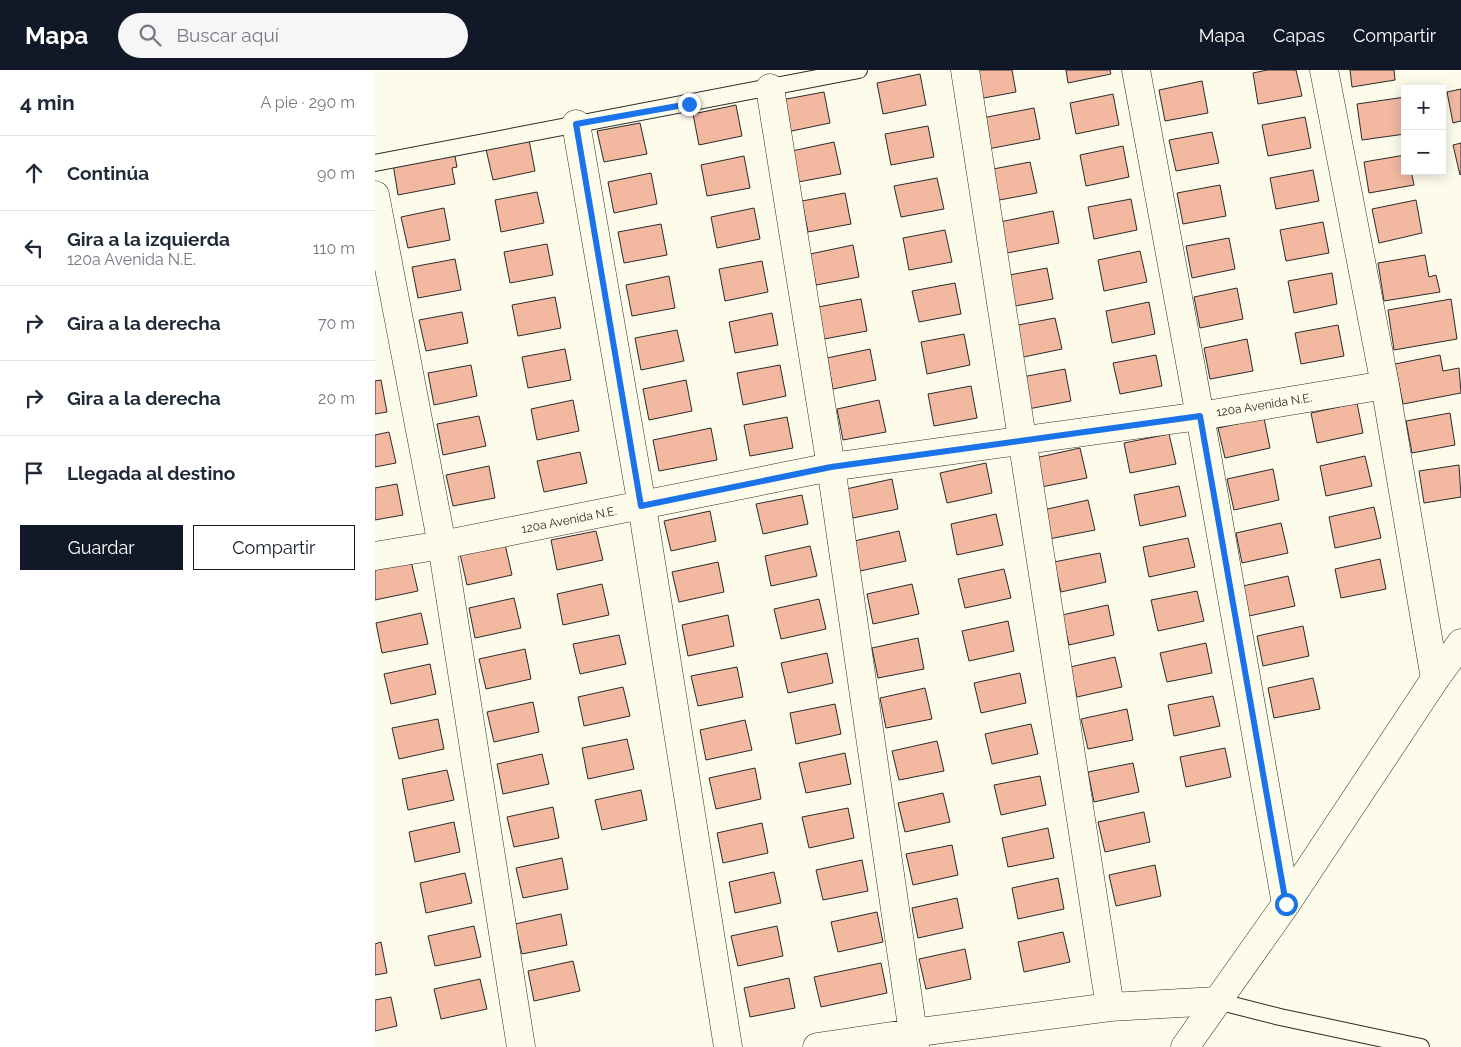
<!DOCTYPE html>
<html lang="es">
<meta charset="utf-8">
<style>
:root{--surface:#fff;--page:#f6f6f7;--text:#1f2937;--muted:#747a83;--line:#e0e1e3;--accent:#111827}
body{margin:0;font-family:Raleway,sans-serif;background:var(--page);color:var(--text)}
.controls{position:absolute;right:15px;top:15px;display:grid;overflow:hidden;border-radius:0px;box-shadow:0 2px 12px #0003}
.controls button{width:45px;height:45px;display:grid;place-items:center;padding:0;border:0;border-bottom:1px solid var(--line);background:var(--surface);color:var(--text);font:25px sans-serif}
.stop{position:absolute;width:15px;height:15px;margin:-11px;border:4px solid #1a73e8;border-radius:50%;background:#fff}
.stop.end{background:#1a73e8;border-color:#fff;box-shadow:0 1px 5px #0008}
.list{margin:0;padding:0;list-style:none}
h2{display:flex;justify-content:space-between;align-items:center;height:65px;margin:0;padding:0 20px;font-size:21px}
h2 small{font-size:16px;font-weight:400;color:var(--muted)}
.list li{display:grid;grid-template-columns:32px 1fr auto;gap:15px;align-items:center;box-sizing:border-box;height:75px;padding:0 20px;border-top:1px solid var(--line)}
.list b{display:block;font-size:19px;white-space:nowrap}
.list p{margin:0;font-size:16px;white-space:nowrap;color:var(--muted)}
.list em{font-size:16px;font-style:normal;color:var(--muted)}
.actions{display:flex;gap:10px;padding:15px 20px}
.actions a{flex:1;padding:11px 0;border:1px solid var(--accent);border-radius:0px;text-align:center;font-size:18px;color:var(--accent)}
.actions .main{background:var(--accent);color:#fff}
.icon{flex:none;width:28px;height:28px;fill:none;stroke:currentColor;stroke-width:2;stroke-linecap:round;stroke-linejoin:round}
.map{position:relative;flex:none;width:1086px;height:977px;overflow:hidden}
header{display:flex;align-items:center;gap:30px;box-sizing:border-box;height:70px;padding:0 25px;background:var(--accent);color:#fff}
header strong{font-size:24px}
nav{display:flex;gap:28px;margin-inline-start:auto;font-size:18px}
.search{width:350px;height:45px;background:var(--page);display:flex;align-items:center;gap:12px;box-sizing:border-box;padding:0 18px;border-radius:28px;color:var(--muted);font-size:19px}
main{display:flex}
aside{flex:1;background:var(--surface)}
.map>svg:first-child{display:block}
</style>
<header>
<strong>Mapa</strong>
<div class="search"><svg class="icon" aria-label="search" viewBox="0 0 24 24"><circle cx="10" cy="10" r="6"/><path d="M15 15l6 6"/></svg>Buscar aquí</div>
<nav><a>Mapa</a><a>Capas</a><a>Compartir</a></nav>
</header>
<main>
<aside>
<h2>4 min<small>A pie · 290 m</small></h2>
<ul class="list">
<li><svg class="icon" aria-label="ahead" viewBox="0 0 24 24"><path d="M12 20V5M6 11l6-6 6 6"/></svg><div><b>Continúa</b></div><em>90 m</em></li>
<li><svg class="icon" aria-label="left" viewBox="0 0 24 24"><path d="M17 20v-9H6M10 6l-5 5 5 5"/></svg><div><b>Gira a la izquierda</b><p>120a Avenida N.E.</p></div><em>110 m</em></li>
<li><svg class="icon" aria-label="right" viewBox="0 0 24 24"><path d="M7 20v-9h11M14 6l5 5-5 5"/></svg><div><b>Gira a la derecha</b></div><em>70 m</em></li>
<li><svg class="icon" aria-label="right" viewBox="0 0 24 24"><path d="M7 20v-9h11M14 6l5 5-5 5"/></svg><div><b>Gira a la derecha</b></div><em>20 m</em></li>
<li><svg class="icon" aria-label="arrive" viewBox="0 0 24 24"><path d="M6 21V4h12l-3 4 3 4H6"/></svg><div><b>Llegada al destino</b></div></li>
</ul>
<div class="actions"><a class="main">Guardar</a><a>Compartir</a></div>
</aside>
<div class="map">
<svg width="1086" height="977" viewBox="0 0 1086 977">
<rect width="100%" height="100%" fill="#fdfbea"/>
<path fill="#f2b8a0" stroke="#2b2b2b" d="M 592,0 L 637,0 L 641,22 L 598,30 Z
M 691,0 L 735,0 L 736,4 L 693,13 Z
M 892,0 L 921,0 L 927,26 L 883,34 L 878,3 Z
M 975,0 L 1019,0 L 1020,10 L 977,17 Z
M 545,4 L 551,35 L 508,44 L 502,13 Z
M 827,11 L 833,43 L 790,51 L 784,20 Z
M 1086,19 L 1086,51 L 1078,53 L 1072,22 Z
M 449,22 L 455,53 L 412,62 L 406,30 Z
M 738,24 L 744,55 L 701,64 L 695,33 Z
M 1030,27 L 1030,64 L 987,70 L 982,34 Z
M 361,35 L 367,66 L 324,75 L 318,44 Z
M 659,38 L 665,69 L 608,80 L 602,49 Z
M 930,47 L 936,78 L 893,86 L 887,55 Z
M 265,53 L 272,84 L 229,92 L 222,61 Z
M 553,56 L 559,87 L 516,95 L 510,64 Z
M 837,62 L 844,93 L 801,101 L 794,70 Z
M 154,70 L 160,101 L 118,110 L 111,79 Z
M 459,72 L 466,104 L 423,112 L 417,81 Z
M 1086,73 L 1086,104 L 1085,105 L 1078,75 Z
M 748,76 L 754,107 L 711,116 L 705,85 Z
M 79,81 L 82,97 L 77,98 L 80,114 L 23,125 L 18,94 Z
M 1030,85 L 1030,101 L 1036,101 L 1039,115 L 994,123 L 989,92 Z
M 369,86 L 375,118 L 332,126 L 326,95 Z
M 655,92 L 662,123 L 619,131 L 613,100 Z
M 938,100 L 944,131 L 901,139 L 895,108 Z
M 276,103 L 282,134 L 239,143 L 233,112 Z
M 562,108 L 569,139 L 526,147 L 519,116 Z
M 845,115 L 851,146 L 808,154 L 802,123 Z
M 162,122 L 169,153 L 126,162 L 120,130 Z
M 470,123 L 476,154 L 433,162 L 427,131 Z
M 756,129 L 762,160 L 719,169 L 713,137 Z
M 1041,130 L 1047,163 L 1004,173 L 997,139 Z
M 69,138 L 75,170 L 33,178 L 26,147 Z
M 379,138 L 385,169 L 342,178 L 336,147 Z
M 678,141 L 684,173 L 627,184 L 620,153 Z
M 948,152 L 954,183 L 911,191 L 905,160 Z
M 286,154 L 292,185 L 249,193 L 243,162 Z
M 570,160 L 577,192 L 534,200 L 528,168 Z
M 854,168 L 860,199 L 817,208 L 811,176 Z
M 172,174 L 178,205 L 135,213 L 129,182 Z
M 478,175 L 484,207 L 441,215 L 435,184 Z
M 765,181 L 772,212 L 729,221 L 723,190 Z
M 1050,185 L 1054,207 L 1061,205 L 1065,222 L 1009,231 L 1003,193 Z
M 80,189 L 86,220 L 43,228 L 37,197 Z
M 387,191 L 393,222 L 350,231 L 344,199 Z
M 672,198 L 678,229 L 635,237 L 629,206 Z
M 957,203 L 962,234 L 919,243 L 913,211 Z
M 294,206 L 300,238 L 257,246 L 251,215 Z
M 580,213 L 586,244 L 544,252 L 537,221 Z
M 862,218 L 868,249 L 825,258 L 819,227 Z
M 180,227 L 186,258 L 143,266 L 137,235 Z
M 486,229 L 492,261 L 449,269 L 443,237 Z
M 1076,229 L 1082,269 L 1019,280 L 1013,240 Z
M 774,232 L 780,264 L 737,273 L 731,241 Z
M 87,242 L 93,273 L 51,281 L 44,250 Z
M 397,243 L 403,275 L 360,283 L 354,252 Z
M 680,248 L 687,279 L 644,288 L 638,256 Z
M 963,255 L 969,286 L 926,294 L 920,263 Z
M 302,260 L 309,291 L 266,300 L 260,268 Z
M 589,264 L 595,295 L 552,304 L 546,272 Z
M 872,269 L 878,301 L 835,309 L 829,278 Z
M 190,279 L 196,310 L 153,318 L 147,287 Z
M 495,279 L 501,310 L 458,319 L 452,288 Z
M 781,285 L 787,316 L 745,324 L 738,293 Z
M 1065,285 L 1068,301 L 1084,298 L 1086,323 L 1028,334 L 1020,294 Z
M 96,295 L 102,326 L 59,335 L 53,303 Z
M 405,295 L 411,326 L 368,335 L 362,303 Z
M 690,299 L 696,331 L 653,339 L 647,307 Z
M 6,310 L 12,342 L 0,344 L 0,311 Z
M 311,310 L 317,341 L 274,350 L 268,319 Z
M 596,316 L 602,348 L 559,356 L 553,324 Z
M 198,330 L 204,361 L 162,370 L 156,339 Z
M 504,330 L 511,362 L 468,370 L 462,339 Z
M 982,333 L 988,363 L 942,373 L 936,343 Z
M 1075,343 L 1080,375 L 1037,383 L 1031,351 Z
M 104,346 L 111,376 L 68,385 L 62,354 Z
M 412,347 L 418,378 L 375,386 L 369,355 Z
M 889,348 L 895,378 L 850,388 L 843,358 Z
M 336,358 L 342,390 L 284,401 L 278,370 Z
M 14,362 L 21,393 L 0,397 L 0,365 Z
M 794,364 L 801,394 L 755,403 L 749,373 Z
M 705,378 L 712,408 L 666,417 L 660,388 Z
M 205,382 L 212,413 L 169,422 L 162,391 Z
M 990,386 L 997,416 L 951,426 L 945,396 Z
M 611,393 L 617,423 L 572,433 L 565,403 Z
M 1084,395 L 1086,427 L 1049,433 L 1044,401 Z
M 114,396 L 120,428 L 78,436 L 71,405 Z
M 898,399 L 904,430 L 859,440 L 852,409 Z
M 517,409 L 523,439 L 478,448 L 471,419 Z
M 22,414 L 28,445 L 0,450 L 0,418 Z
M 804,416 L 811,446 L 765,456 L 759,425 Z
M 427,425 L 433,454 L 388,464 L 381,434 Z
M 713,430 L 720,460 L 674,469 L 668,440 Z
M 999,437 L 1006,468 L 960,478 L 954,447 Z
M 335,441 L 341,471 L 296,481 L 289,451 Z
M 621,444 L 628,475 L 582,485 L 576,454 Z
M 906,453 L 913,483 L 867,493 L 861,463 Z
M 221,461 L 228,490 L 182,500 L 176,470 Z
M 524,461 L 531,491 L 485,501 L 479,471 Z
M 813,468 L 820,497 L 774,507 L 768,477 Z
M 130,474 L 137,505 L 92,515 L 85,484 Z
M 435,476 L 442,506 L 396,516 L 390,486 Z
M 725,483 L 731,512 L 686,522 L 679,492 Z
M 1005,489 L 1011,519 L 966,528 L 960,499 Z
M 36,491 L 43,521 L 0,530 L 0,499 Z
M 343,492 L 349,522 L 304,532 L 297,502 Z
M 629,499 L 636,528 L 590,538 L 583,509 Z
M 913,506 L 920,536 L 874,546 L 868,516 Z
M 227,514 L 234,545 L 188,555 L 182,524 Z
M 537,514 L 544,544 L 498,554 L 492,524 Z
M 822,521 L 829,551 L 783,561 L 776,530 Z
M 139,528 L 146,558 L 100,568 L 94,538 Z
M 444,529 L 451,559 L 406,569 L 399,539 Z
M 733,535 L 739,565 L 694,575 L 687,545 Z
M 46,543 L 53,574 L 7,583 L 1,553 Z
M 353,545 L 359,576 L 313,586 L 307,555 Z
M 633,551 L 639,581 L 594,591 L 587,561 Z
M 928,556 L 934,586 L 888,596 L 882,566 Z
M 244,565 L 251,594 L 205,604 L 198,574 Z
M 543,568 L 549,599 L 503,608 L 497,578 Z
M 831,573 L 837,603 L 792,612 L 785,583 Z
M 150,579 L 156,609 L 111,619 L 104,589 Z
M 452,583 L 458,613 L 413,623 L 406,593 Z
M 740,587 L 747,617 L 702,627 L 695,597 Z
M 55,594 L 61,624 L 16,634 L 9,604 Z
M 362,597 L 368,627 L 323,636 L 316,606 Z
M 645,603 L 651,633 L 606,643 L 599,613 Z
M 938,608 L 945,639 L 899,648 L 893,618 Z
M 248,617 L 255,646 L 209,656 L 203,627 Z
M 550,618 L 557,649 L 511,658 L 505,628 Z
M 838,626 L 845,656 L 799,666 L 793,635 Z
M 158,632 L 164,662 L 119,672 L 112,642 Z
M 460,634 L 466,664 L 421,674 L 415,643 Z
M 752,639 L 758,670 L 713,679 L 706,649 Z
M 63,649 L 69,679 L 24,689 L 17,658 Z
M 370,650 L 377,680 L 331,690 L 325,660 Z
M 656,654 L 663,684 L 617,694 L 610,664 Z
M 252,669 L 259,699 L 213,709 L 207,678 Z
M 562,671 L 569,701 L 524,710 L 517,681 Z
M 850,678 L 856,707 L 811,717 L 805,687 Z
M 470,683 L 476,714 L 431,723 L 424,693 Z
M 167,684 L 174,714 L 128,724 L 122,694 Z
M 758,693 L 764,722 L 719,732 L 713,702 Z
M 380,698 L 386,729 L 341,739 L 334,708 Z
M 72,700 L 79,730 L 33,740 L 27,709 Z
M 665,706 L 671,735 L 626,745 L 619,715 Z
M 266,720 L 272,750 L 227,760 L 220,730 Z
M 568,723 L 575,752 L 530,762 L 523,733 Z
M 178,737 L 184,768 L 139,777 L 132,747 Z
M 473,738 L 479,768 L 434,778 L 427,747 Z
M 769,742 L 775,772 L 730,782 L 723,752 Z
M 79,752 L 85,782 L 40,792 L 34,762 Z
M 387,753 L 393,783 L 348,793 L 342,763 Z
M 673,758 L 679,788 L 633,797 L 627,768 Z
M 577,775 L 583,805 L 538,815 L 531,784 Z
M 187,788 L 193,819 L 148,828 L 141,798 Z
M 487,790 L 493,821 L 448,830 L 441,800 Z
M 780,795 L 786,826 L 741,836 L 734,805 Z
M 399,802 L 406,833 L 360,843 L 354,812 Z
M 90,803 L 97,833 L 51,843 L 45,813 Z
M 683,808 L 689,839 L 643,849 L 637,818 Z
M 582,828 L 588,858 L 543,868 L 537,838 Z
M 502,842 L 508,872 L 463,882 L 456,852 Z
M 186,844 L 192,875 L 147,884 L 140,854 Z
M 99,856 L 106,887 L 60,896 L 53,866 Z
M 402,856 L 408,886 L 363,896 L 356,866 Z
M 688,862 L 695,892 L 649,902 L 643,872 Z
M 6,872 L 12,903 L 0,905 L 0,874 Z
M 590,879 L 596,909 L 551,919 L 544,889 Z
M 198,891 L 205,921 L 159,931 L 153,901 Z
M 506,893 L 512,923 L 446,937 L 439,907 Z
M 414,908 L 420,938 L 375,947 L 369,918 Z
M 105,909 L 112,939 L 66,949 L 59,919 Z
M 16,927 L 22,956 L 0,961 L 0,930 Z"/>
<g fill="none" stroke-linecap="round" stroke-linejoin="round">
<g stroke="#2b2b2b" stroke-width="18">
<path id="service" d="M 0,93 L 484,0
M 842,931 L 905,947 L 1046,977"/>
</g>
<g stroke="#2b2b2b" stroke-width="29">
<path id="minor" d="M 590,0 L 735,937
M 761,0 L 825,346 L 911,834
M 949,0 L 1010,315 L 1060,609
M 395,18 L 456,397 L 540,977
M 201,54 L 267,436 L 353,977
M 0,125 L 67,475 L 146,977
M 0,486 L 67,475 L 456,397 L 825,346 L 1010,315
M 442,977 L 537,963 L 735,937 L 842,931"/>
</g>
<g stroke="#2b2b2b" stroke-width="29">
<path id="secondary" d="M 810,977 L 911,834 L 1060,609 L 1086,573"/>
</g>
<use href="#service" stroke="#fdfbea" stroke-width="16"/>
<use href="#minor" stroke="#fdfbea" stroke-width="28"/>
<use href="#secondary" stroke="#fdfbea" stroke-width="28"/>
</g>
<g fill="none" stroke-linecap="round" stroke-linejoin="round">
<path stroke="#1a73e8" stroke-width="6" d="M 314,34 L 201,54 L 266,436 L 456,397 L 825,346 L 911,834"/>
</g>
<g text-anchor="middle" stroke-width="4" stroke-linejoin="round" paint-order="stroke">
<g font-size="12" fill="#2b2b2b" stroke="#fdfbea">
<text transform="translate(889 335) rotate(-9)" y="4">120a Avenida N.E.</text>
<text transform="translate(194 450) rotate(-11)" y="4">120a Avenida N.E.</text>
</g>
</g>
</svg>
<div class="controls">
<button>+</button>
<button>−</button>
</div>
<div class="stop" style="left:911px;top:834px"></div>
<div class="stop end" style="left:314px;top:34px"></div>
</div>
</main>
